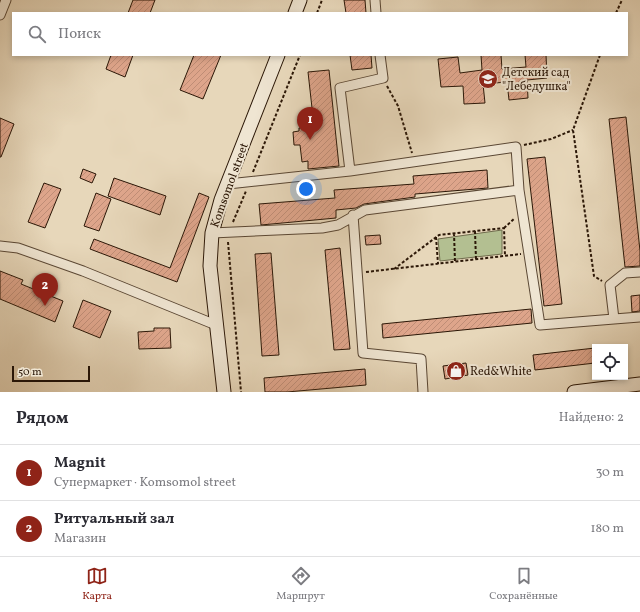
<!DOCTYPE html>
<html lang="ru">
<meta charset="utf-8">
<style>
:root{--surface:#fff;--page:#f2f2f3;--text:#2b2b33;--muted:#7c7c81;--line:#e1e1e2;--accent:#8f2418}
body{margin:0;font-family:Vollkorn,serif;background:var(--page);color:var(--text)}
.controls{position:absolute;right:12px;bottom:12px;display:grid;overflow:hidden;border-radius:0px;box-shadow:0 2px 6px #0003}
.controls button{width:36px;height:36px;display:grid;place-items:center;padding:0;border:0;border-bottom:1px solid var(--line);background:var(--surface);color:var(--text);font:20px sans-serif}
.scale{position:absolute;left:12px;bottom:10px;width:78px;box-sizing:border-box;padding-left:4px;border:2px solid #2b1707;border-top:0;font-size:11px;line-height:14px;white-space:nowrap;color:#2b1707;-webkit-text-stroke:3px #efe5d2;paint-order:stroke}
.you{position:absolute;left:306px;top:189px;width:14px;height:14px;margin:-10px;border:3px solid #fff;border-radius:50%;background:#1a73e8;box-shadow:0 0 0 6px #1a73e833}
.badge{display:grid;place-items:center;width:26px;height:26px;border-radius:50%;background:var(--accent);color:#fff;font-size:13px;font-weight:700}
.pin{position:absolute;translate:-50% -33px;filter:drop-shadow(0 1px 2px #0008)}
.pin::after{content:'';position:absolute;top:21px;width:14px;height:12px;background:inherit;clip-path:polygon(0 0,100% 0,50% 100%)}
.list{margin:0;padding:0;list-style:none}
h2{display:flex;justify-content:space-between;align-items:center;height:52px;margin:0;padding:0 16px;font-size:17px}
h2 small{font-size:13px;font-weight:400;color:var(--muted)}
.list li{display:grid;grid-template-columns:26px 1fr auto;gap:12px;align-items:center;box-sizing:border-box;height:56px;padding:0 16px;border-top:1px solid var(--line)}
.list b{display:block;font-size:15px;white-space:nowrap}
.list p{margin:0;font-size:13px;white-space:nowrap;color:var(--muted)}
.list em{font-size:13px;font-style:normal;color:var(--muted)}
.icon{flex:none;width:22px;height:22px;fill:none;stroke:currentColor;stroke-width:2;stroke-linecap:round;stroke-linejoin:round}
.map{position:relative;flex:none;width:640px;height:392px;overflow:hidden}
.search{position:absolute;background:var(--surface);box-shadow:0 2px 6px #0003;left:12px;right:12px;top:12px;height:44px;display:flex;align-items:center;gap:10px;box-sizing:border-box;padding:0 14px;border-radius:0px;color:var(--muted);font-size:15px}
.sheet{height:164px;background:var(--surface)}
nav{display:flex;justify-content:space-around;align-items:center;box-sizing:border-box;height:56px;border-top:1px solid var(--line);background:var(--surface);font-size:11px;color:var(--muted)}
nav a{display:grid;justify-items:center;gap:2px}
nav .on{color:var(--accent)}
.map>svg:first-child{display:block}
</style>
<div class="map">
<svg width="640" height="392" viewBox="0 0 640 392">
<defs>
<pattern id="building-hatch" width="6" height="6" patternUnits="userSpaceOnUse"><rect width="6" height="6" fill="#dea58b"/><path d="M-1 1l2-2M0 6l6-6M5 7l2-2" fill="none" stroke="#bf8d76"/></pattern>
</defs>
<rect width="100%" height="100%" fill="#e7d7ba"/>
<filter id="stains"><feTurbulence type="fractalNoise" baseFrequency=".005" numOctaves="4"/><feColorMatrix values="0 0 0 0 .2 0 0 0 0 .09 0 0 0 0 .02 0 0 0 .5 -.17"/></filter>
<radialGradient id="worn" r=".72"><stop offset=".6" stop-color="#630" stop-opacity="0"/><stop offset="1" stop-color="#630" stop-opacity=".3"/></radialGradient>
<path fill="#b3bf91" stroke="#6f6b4c" d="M 502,230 L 502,254 L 440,261 L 438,239 Z"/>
<path fill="url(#building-hatch)" stroke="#2b1707" d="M 133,0 L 155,0 L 150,13 L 128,13 Z
M 344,0 L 365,0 L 366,13 L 346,13 Z
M 111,55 L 133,55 L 125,77 L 106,69 Z
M 194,55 L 221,55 L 203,99 L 180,90 Z
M 350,55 L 371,55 L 372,68 L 352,70 Z
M 481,55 L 501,55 L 502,69 L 526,67 L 525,55 L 546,55 L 547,78 L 527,80 L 528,98 L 509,100 L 507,82 L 483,84 L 485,103 L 464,104 L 463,86 L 441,87 L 438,59 L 458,57 L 460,73 L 482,70 Z
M 329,70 L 339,166 L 308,169 L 308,161 L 302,162 L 300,145 L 294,145 L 293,132 L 299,131 L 299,128 L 314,126 L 308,72 Z
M 626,117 L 640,251 L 640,266 L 625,267 L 609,119 Z
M 0,118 L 14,124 L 1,157 L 0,157 Z
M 545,157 L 562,304 L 544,306 L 527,159 Z
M 83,169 L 96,174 L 92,183 L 80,178 Z
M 487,170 L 488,188 L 415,194 L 415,197 L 364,204 L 356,208 L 336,210 L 336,218 L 261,225 L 259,204 L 335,198 L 334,190 L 414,184 L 413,176 Z
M 114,178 L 166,196 L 160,215 L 108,196 Z
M 44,183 L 61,189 L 45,228 L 28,222 Z
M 96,193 L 111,199 L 99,231 L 84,226 Z
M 199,193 L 209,197 L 177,282 L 90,249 L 94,239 L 170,268 Z
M 380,235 L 381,244 L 366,245 L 365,236 Z
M 340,248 L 350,349 L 334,350 L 325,250 Z
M 271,253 L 279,355 L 262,356 L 255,254 Z
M 0,271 L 23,280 L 21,284 L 63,301 L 55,322 L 0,299 Z
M 640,295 L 640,311 L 632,312 L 631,296 Z
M 83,300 L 111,311 L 100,338 L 73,327 Z
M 531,309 L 532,323 L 383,338 L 382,324 Z
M 154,328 L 170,328 L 171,348 L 139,349 L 138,332 L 154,331 Z
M 595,348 L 595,363 L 535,370 L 533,355 Z
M 466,363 L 468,375 L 445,379 L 443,366 Z
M 365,369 L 366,385 L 287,392 L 265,392 L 264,378 Z"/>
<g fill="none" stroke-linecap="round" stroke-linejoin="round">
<g stroke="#5a4734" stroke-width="11">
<path id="street" d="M 375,0 L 376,13
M 0,15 L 6,0
M 350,171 L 516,147 L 519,190
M 228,184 L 350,171 L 340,88 L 383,78 L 380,55
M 353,215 L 363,353 L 421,359 L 423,392
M 212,233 L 322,228 L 338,225 L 365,210 L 519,190 L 540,325 L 614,319
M 0,246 L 18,248 L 83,271 L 216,325
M 640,272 L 625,273 L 610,285 L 614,319 L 640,317"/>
</g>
<g stroke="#2b1707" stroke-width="15">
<path id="secondary" d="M 295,13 L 300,0
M 224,392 L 210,266 L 212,233 L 221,200 L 278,55
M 574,392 L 640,384"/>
</g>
<path stroke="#2b1707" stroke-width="2" stroke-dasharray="3 2" stroke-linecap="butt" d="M 317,13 L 322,0
M 616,13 L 622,0
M 600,55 L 573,130 L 594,276 L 602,281
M 387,86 L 398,106 L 412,153
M 524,145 L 551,139 L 573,130
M 253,172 L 300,55
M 233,222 L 246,191
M 504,228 L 515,218
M 475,231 L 476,260
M 454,233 L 455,262
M 436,237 L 438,264
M 228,242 L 241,392
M 394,269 L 439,235 L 504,228 L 505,256
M 366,272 L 521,254"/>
<use href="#street" stroke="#efe5d2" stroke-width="9"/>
<use href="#secondary" stroke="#efe5d2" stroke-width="13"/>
</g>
<defs>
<g id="school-disc" transform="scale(1)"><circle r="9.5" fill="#8f2418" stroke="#efe5d2"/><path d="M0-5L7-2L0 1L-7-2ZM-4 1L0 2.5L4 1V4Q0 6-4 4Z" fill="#fff"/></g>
<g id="shop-disc" transform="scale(1)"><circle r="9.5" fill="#8f2418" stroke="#efe5d2"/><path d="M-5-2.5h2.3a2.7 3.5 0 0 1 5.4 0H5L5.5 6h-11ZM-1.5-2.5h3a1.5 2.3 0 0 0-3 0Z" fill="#fff"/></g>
</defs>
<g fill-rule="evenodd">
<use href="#school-disc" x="488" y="79"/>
<use href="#shop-disc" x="456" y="371"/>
</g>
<g text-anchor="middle" stroke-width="4" stroke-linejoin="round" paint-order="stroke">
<g font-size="12" fill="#2b1707" stroke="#efe5d2" text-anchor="start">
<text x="502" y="76">Детский сад<tspan x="502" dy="14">"Лебедушка"</tspan></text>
<text x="470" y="375">Red&amp;White</text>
</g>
<g font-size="12" fill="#2b1707" stroke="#efe5d2">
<text transform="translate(229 185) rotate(-70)" y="4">Komsomol street</text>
</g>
</g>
<rect width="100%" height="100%" filter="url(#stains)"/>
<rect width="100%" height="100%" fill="url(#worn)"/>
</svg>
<div class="controls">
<button><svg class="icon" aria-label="locate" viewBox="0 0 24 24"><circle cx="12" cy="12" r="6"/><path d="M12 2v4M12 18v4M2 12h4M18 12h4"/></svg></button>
</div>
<div class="scale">50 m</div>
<div class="you"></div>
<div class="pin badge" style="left:310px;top:140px">1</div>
<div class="pin badge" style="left:45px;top:306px">2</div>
<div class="search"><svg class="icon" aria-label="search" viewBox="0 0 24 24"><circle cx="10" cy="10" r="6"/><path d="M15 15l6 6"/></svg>Поиск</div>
</div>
<section class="sheet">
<h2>Рядом<small>Найдено: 2</small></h2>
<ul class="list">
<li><span class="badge">1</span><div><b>Magnit</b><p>Супермаркет · Komsomol street</p></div><em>30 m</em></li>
<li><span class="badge">2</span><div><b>Ритуальный зал</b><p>Магазин</p></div><em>180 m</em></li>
</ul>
</section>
<nav>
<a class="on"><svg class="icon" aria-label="map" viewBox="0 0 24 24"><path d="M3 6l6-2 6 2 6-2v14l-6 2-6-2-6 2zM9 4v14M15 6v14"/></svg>Карта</a>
<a><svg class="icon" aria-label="directions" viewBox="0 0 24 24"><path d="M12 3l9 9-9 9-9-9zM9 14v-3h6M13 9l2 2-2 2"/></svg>Маршрут</a>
<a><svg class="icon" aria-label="saved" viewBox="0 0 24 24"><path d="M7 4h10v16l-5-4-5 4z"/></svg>Сохранённые</a>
</nav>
